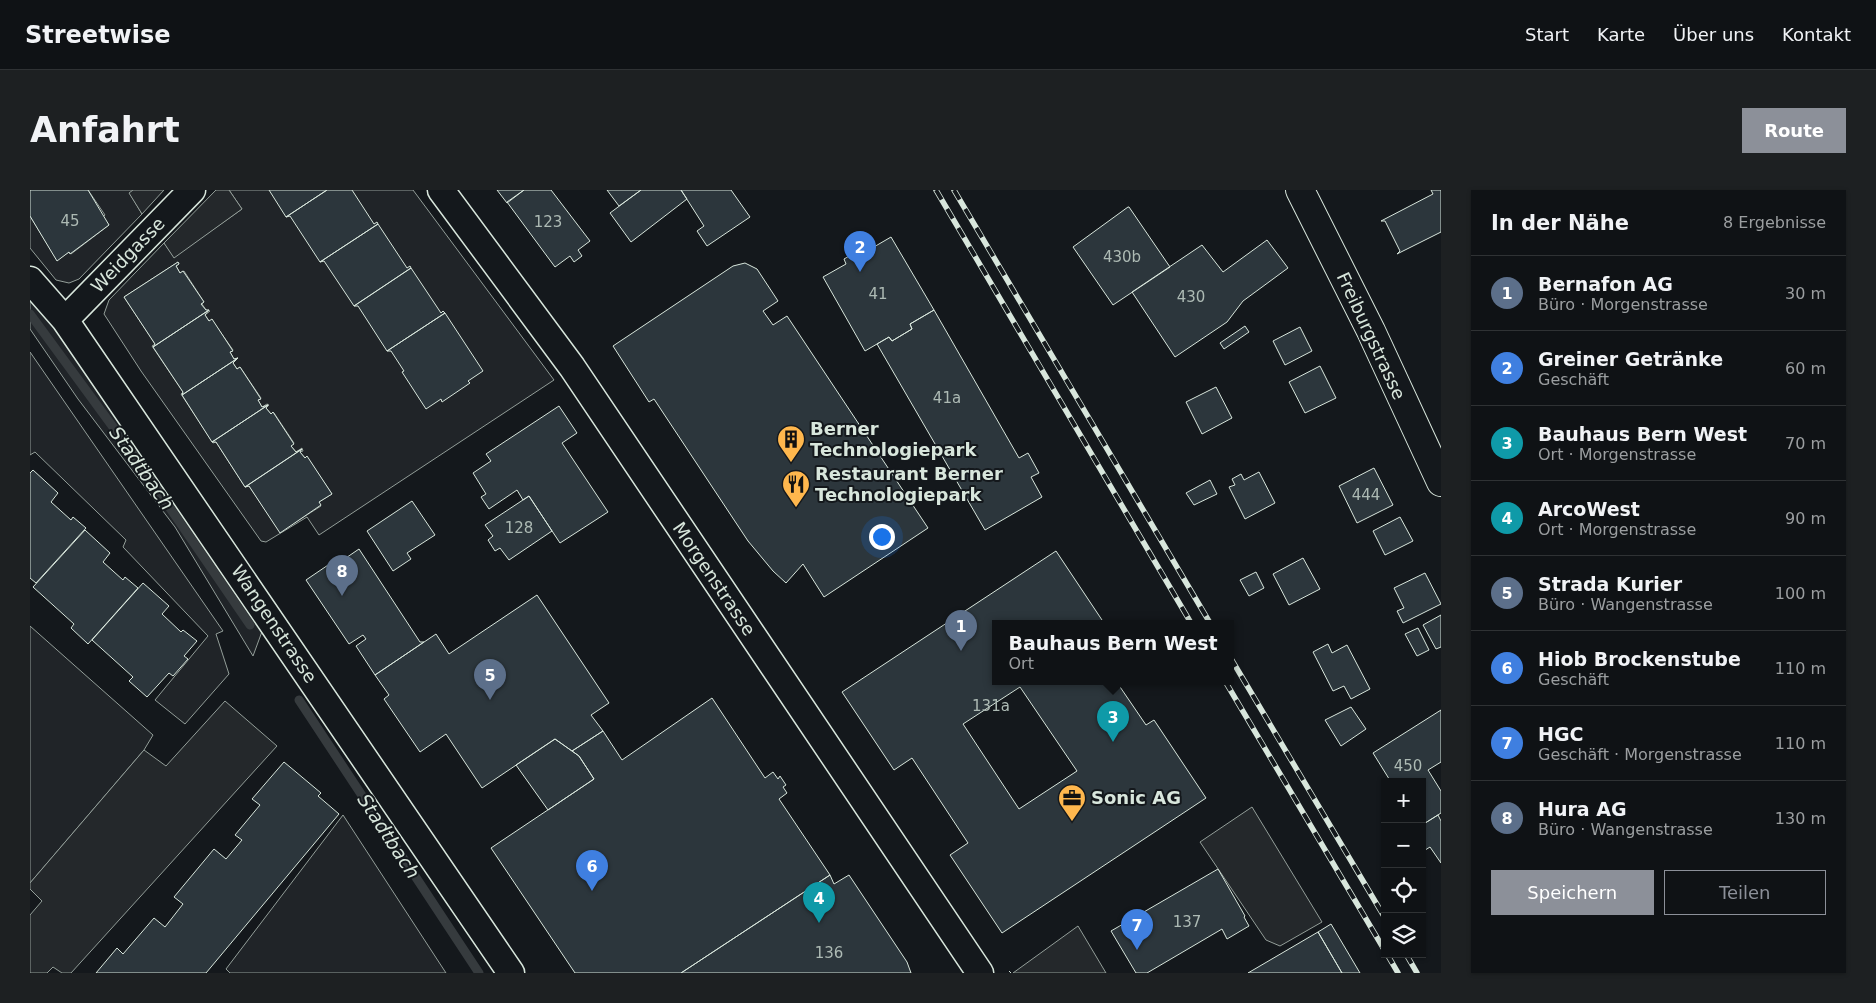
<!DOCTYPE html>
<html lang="de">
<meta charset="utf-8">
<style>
:root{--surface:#0f1215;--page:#1d2022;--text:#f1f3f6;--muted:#9b9ea0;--line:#2f3234;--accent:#8c9099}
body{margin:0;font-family:"DejaVu Sans",sans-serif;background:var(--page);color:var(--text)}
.controls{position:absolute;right:15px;bottom:15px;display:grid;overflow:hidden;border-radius:0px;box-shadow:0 1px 4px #0004}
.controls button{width:45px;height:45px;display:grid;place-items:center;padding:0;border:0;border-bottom:1px solid var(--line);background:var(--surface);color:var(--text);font:25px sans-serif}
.you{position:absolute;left:851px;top:346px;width:18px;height:18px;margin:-12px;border:4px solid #fff;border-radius:50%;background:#1a73e8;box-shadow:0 0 0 8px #1a73e833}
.badge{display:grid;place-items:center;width:32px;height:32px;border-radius:50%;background:var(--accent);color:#fff;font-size:16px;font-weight:700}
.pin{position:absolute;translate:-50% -41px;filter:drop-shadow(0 1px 2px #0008)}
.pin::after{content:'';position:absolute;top:26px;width:18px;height:15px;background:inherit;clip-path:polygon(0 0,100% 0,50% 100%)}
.popup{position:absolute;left:962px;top:430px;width:242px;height:65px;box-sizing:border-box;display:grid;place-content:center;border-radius:0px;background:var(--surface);filter:drop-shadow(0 1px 4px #0005);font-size:16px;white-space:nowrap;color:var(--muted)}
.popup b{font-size:19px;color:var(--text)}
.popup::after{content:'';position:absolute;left:50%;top:100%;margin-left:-10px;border:10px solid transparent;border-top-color:var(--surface)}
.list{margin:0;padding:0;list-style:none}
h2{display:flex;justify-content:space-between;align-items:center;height:65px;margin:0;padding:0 20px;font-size:21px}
h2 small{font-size:16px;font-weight:400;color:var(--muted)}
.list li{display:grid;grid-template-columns:32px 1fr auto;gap:15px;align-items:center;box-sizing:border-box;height:75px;padding:0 20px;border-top:1px solid var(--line)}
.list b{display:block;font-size:19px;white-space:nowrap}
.list p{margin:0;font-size:16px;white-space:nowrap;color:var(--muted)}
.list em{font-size:16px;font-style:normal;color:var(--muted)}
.actions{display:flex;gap:10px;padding:15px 20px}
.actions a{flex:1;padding:11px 0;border:1px solid var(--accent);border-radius:0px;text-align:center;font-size:18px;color:var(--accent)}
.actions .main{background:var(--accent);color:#fff}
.icon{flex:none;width:28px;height:28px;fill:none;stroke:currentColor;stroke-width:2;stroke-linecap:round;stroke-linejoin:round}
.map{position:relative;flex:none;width:1411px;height:783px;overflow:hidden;border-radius:0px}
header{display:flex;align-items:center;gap:30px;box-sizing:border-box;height:70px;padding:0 25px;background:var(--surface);border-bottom:1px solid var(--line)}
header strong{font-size:24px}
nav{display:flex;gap:28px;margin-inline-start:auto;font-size:18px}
.intro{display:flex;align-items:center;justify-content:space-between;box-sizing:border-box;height:120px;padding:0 30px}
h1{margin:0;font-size:35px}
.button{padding:12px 22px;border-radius:0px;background:var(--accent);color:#fff;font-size:18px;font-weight:700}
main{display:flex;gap:30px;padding:0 30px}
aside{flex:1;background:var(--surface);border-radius:0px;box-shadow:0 1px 4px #0004}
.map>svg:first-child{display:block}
</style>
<header>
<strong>Streetwise</strong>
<nav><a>Start</a><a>Karte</a><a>Über uns</a><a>Kontakt</a></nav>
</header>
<div class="intro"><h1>Anfahrt</h1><a class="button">Route</a></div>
<main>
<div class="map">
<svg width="1411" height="783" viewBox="0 0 1411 783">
<rect width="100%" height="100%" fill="#14181c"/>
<path fill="#202428" stroke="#939e99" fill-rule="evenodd" d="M 58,0 L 103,0 L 100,4 L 112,24 L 49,89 L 39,93 L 26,90 L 0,58 L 0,26 L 27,70 L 39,62 L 41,64 L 79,35 L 73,27 L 75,25 Z
M 199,0 L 383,0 L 524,190 L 289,345 L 277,327 L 236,352 L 231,351 L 111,181 L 74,124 L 79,110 L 134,53 L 144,67 L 212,19 ZM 148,72 L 149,74 L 146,76 L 150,83 L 154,81 L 174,112 L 172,114 L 176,120 L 180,121 L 175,125 L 179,131 L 182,130 L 203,160 L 200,162 L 204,169 L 208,168 L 203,173 L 207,179 L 210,177 L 231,208 L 228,210 L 232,217 L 237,214 L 239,215 L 236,218 L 241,224 L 244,223 L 264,253 L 261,256 L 266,262 L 272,258 L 273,261 L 270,262 L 275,268 L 277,267 L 302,304 L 289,312 L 291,316 L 250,342 L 219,296 L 215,297 L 186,252 L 183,253 L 151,204 L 153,202 L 122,156 L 125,154 L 94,107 Z
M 0,90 L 237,428 L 223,466 L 145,337 L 48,209 L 0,139 Z
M 0,162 L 193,441 L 186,444 L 199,484 L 155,534 L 125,510 L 178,446 L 93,357 L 96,350 L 5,262 L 0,265 Z
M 0,436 L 123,545 L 114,560 L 0,693 Z
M 313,625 L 416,783 L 200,783 L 196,779 Z"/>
<path fill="#24282b" stroke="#939e99" d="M 103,0 L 134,0 L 112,24 L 99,3 Z
M 186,0 L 199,0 L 212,19 L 144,68 L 134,53 Z
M 195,511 L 247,556 L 41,783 L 32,783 L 23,777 L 17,783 L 0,783 L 0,725 L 12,711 L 0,699 L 0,693 L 114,560 L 136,576 Z
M 1222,617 L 1292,732 L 1250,756 L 1236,750 L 1170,652 Z
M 1048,736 L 1076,783 L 983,783 Z"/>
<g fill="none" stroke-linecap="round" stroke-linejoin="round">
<path stroke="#363b3e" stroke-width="9" d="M 0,124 L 105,267 L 220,435
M 269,510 L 449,783"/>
</g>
<path fill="#2c363c" stroke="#d8e6dc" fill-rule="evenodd" d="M 0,0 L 58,0 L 79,35 L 40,64 L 39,62 L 27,71 L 0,26 Z
M 239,0 L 297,0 L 256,27 Z
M 297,0 L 322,0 L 344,34 L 347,32 L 348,34 L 290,72 L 260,26 L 256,27 Z
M 467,0 L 494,0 L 477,13 Z
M 494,0 L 521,0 L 560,51 L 548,60 L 552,66 L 544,72 L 540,66 L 525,77 L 477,12 Z
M 577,0 L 611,0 L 589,16 Z
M 611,0 L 651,0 L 657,9 L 601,52 L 580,23 Z
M 651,0 L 701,0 L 720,27 L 677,56 L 667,41 L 674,36 Z
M 1401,0 L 1411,0 L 1411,42 L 1367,64 L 1370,61 L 1355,31 L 1351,31 L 1403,4 Z
M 1098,17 L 1099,17 L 1140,77 L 1083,115 L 1043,57 Z
M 348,34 L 377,78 L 380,76 L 381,78 L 324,116 L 294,71 L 290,72 Z
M 861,47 L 904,120 L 880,134 L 882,139 L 862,151 L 859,147 L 835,161 L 793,87 L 816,74 L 814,69 L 835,57 L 837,61 Z
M 1237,50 L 1258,78 L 1213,111 L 1197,132 L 1145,167 L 1102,102 L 1172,55 L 1193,82 Z
M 148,72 L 149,74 L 146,76 L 150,83 L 153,81 L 174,112 L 171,114 L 176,120 L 179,120 L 123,157 L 125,154 L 94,107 Z
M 715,73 L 727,79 L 748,111 L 733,121 L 743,135 L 757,126 L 898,338 L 794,407 L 773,374 L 756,393 L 743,381 L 718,351 L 624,209 L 619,212 L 583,156 L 703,76 Z
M 381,78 L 411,123 L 413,121 L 415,123 L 357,161 L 328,116 L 324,116 Z
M 179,120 L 175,125 L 179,131 L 182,129 L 203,161 L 200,162 L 204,169 L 208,168 L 152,205 L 153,202 L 123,157 Z
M 904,120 L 989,268 L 998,263 L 1009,283 L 1001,287 L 1012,307 L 955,340 L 847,154 L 859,147 L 862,151 L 882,139 L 880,134 Z
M 415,123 L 453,181 L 438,191 L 440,193 L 412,212 L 411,209 L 396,219 L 372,182 L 374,181 L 361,161 L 357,161 Z
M 1215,136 L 1219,142 L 1194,159 L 1190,153 Z
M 1270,137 L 1282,161 L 1255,175 L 1243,151 Z
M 208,168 L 203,173 L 207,179 L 210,177 L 231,209 L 228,210 L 232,217 L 238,215 L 182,252 L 152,205 Z
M 1290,176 L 1306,208 L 1275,223 L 1259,192 Z
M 1186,197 L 1202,228 L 1172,244 L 1156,212 Z
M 238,215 L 236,218 L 241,224 L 243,222 L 264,254 L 261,256 L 266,262 L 272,259 L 215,297 L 186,252 L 182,252 Z
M 529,216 L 547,243 L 532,253 L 578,322 L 530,353 L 499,306 L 493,310 L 487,300 L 459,319 L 451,307 L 456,304 L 443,283 L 461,271 L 456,264 Z
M 272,259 L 270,262 L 275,268 L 277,266 L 302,304 L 289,312 L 291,315 L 250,343 L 219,296 L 215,297 Z
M 1344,278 L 1363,315 L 1327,333 L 1309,296 Z
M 3,280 L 28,303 L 21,312 L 41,330 L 43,327 L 56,338 L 6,393 L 0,388 L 0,283 Z
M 1229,282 L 1245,313 L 1215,329 L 1199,297 L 1205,295 L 1202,289 L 1211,284 L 1214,290 Z
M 1180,290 L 1187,304 L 1164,315 L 1156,303 Z
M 499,306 L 522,341 L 479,370 L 470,358 L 465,361 L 458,350 L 463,346 L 455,335 Z
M 382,311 L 405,345 L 377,363 L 381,369 L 363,381 L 337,341 Z
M 1370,327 L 1383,351 L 1355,365 L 1343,341 Z
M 55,340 L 80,363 L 73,372 L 93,390 L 95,387 L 108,398 L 58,454 L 41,438 L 44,434 L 3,397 Z
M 329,359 L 390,452 L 394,452 L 345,485 L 326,456 L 336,449 L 333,445 L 319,454 L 276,390 L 304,371 L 307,374 Z
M 1026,361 L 1074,433 L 966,433 L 966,491 L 1086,491 L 1116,535 L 1124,530 L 1176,608 L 972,743 L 920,665 L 938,653 L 882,568 L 864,580 L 812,502 ZM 990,497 L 1047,581 L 989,619 L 933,534 Z
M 1273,368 L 1290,399 L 1259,415 L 1243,384 Z
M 1226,382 L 1234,398 L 1219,406 L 1210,390 Z
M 1395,383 L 1411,414 L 1373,433 L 1367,421 L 1374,418 L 1364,398 Z
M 113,393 L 139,416 L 132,424 L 151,442 L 153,440 L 167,451 L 154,466 L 158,469 L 143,486 L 139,483 L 117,507 L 99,491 L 103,487 L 62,450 Z
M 507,405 L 579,513 L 561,525 L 573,541 L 542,561 L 525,549 L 452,598 L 416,544 L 390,562 L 354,509 L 359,505 L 345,485 L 406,444 L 419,464 Z
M 1411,425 L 1411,457 L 1406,459 L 1393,435 Z
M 1388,438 L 1399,460 L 1387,466 L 1375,444 Z
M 1298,454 L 1302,463 L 1317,455 L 1340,499 L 1321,509 L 1314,496 L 1303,501 L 1283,462 Z
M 682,508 L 735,588 L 743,582 L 748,589 L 750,586 L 756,595 L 753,597 L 757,603 L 749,609 L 800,685 L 651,783 L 545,783 L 461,658 L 564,589 L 549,566 L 542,561 L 573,541 L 592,570 Z
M 1321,517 L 1336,539 L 1311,556 L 1295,530 Z
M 1411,520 L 1411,572 L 1398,580 L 1411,601 L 1411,623 L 1392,635 L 1392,592 L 1361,592 L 1343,563 Z
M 525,549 L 549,566 L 564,589 L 518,620 L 486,575 Z
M 254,572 L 291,603 L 288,606 L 309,624 L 176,783 L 66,783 L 87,758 L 93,764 L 124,728 L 135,737 L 153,714 L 144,707 L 184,659 L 196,669 L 212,650 L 205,645 L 230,615 L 222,609 Z
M 1408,625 L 1411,631 L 1411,673 L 1400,657 L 1392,662 L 1392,635 Z
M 1188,679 L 1215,726 L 1214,727 L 1219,736 L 1197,749 L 1192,739 L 1117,783 L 1106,783 L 1081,741 Z
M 800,685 L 804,694 L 819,685 L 877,772 L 881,783 L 651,783 Z
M 1301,734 L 1330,783 L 1312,783 L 1288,742 Z
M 1288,742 L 1312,783 L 1218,783 Z"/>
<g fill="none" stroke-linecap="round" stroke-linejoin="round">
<g stroke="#d8e6dc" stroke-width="29">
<path id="minor" d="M 411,0 L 542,177 L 950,783
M 0,90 L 35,130 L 481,783
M 35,130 L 162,0"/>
</g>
<g stroke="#d8e6dc" stroke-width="30">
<path id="primary" d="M 1270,0 L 1341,141 L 1411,292"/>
</g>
<use href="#minor" stroke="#14181c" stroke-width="26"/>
<use href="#primary" stroke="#14181c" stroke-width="28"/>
<g stroke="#d8e6dc" stroke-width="5.5">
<path id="rail" d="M 906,0 L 1161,433
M 924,0 L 1180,433
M 1200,467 L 1355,728
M 1195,491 L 1355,761
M 1357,764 L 1368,783
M 1376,764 L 1387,783"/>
</g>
<use href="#rail" stroke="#14181c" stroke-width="4" stroke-dasharray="11" stroke-linecap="butt"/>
<path stroke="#d8e6dc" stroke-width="1" stroke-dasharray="6 2.5" stroke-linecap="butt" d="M 979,781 L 981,783"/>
</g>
<defs>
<g id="building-pin" transform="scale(1.4375)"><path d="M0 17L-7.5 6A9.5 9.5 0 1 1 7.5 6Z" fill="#ffb74d" stroke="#14181c"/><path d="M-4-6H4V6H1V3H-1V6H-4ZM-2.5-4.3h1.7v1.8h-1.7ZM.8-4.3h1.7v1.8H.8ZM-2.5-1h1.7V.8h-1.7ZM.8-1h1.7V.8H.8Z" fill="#111"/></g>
<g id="restaurant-pin" transform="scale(1.4375)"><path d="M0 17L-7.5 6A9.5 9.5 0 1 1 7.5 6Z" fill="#ffb74d" stroke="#14181c"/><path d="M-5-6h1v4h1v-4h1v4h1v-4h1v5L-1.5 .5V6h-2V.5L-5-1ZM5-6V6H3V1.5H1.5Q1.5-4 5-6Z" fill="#111"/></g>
<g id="office-pin" transform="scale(1.4375)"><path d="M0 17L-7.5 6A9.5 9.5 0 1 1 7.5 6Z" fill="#ffb74d" stroke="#14181c"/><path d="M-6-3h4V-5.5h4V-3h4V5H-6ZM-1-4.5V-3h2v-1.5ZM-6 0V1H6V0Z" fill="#111"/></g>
</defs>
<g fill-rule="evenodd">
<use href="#building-pin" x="761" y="249"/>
<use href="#restaurant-pin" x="766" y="294"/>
<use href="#office-pin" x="1042" y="608"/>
</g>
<g text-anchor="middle" stroke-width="4" stroke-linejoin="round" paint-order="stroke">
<g font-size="15" fill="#adbab4">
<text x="40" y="36">45</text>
<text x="518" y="37">123</text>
<text x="1092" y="72">430b</text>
<text x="848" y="109">41</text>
<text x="1161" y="112">430</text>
<text x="917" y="213">41a</text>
<text x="1336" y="310">444</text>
<text x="489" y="343">128</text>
<text x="961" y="521">131a</text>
<text x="1378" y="581">450</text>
<text x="1157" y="737">137</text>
<text x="799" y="768">136</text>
</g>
<g font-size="18" fill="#d8e6dc" stroke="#14181c">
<text transform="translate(98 65) rotate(-46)" y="6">Weidgasse</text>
<text transform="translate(1341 146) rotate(65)" y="6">Freiburgstrasse</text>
<text transform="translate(684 389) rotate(56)" y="6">Morgenstrasse</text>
<text transform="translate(244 434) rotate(56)" y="6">Wangenstrasse</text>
</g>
<g font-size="18" font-weight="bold" fill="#d8e6dc" stroke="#14181c" text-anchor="start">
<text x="780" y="245">Berner<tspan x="780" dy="21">Technologiepark</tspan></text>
<text x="785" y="290">Restaurant Berner<tspan x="785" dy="21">Technologiepark</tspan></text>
<text x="1061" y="614">Sonic AG</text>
</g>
<g font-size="19" font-style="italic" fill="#d8e6dc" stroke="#14181c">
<text transform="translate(112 278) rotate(55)" y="7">Stadtbach</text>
<text transform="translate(359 646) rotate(57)" y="7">Stadtbach</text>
</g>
</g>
</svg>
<div class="controls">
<button>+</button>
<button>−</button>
<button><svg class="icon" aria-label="locate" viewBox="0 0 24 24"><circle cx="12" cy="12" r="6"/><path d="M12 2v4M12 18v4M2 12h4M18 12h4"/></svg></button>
<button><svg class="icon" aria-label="layers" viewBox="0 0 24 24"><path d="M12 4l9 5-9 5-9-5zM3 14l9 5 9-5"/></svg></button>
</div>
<div class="you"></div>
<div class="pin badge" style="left:931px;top:461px;background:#5c6f8a">1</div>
<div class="pin badge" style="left:830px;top:82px;background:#3f7fe0">2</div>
<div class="pin badge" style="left:1083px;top:552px;background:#0f9aa8">3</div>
<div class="popup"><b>Bauhaus Bern West</b>Ort</div>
<div class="pin badge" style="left:789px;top:733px;background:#0f9aa8">4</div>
<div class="pin badge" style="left:460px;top:510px;background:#5c6f8a">5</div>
<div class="pin badge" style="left:562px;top:701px;background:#3f7fe0">6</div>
<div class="pin badge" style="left:1107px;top:760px;background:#3f7fe0">7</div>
<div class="pin badge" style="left:312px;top:406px;background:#5c6f8a">8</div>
</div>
<aside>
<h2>In der Nähe<small>8 Ergebnisse</small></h2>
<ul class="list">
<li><span class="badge" style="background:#5c6f8a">1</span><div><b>Bernafon AG</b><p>Büro · Morgenstrasse</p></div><em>30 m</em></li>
<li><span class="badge" style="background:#3f7fe0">2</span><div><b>Greiner Getränke</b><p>Geschäft</p></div><em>60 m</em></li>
<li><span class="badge" style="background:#0f9aa8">3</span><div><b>Bauhaus Bern West</b><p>Ort · Morgenstrasse</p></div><em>70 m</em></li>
<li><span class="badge" style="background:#0f9aa8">4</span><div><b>ArcoWest</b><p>Ort · Morgenstrasse</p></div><em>90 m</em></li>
<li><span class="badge" style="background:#5c6f8a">5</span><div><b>Strada Kurier</b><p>Büro · Wangenstrasse</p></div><em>100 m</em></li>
<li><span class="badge" style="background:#3f7fe0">6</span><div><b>Hiob Brockenstube</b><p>Geschäft</p></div><em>110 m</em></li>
<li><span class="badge" style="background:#3f7fe0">7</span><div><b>HGC</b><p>Geschäft · Morgenstrasse</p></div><em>110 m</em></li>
<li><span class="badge" style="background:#5c6f8a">8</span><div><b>Hura AG</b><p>Büro · Wangenstrasse</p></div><em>130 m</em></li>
</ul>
<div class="actions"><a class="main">Speichern</a><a>Teilen</a></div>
</aside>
</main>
